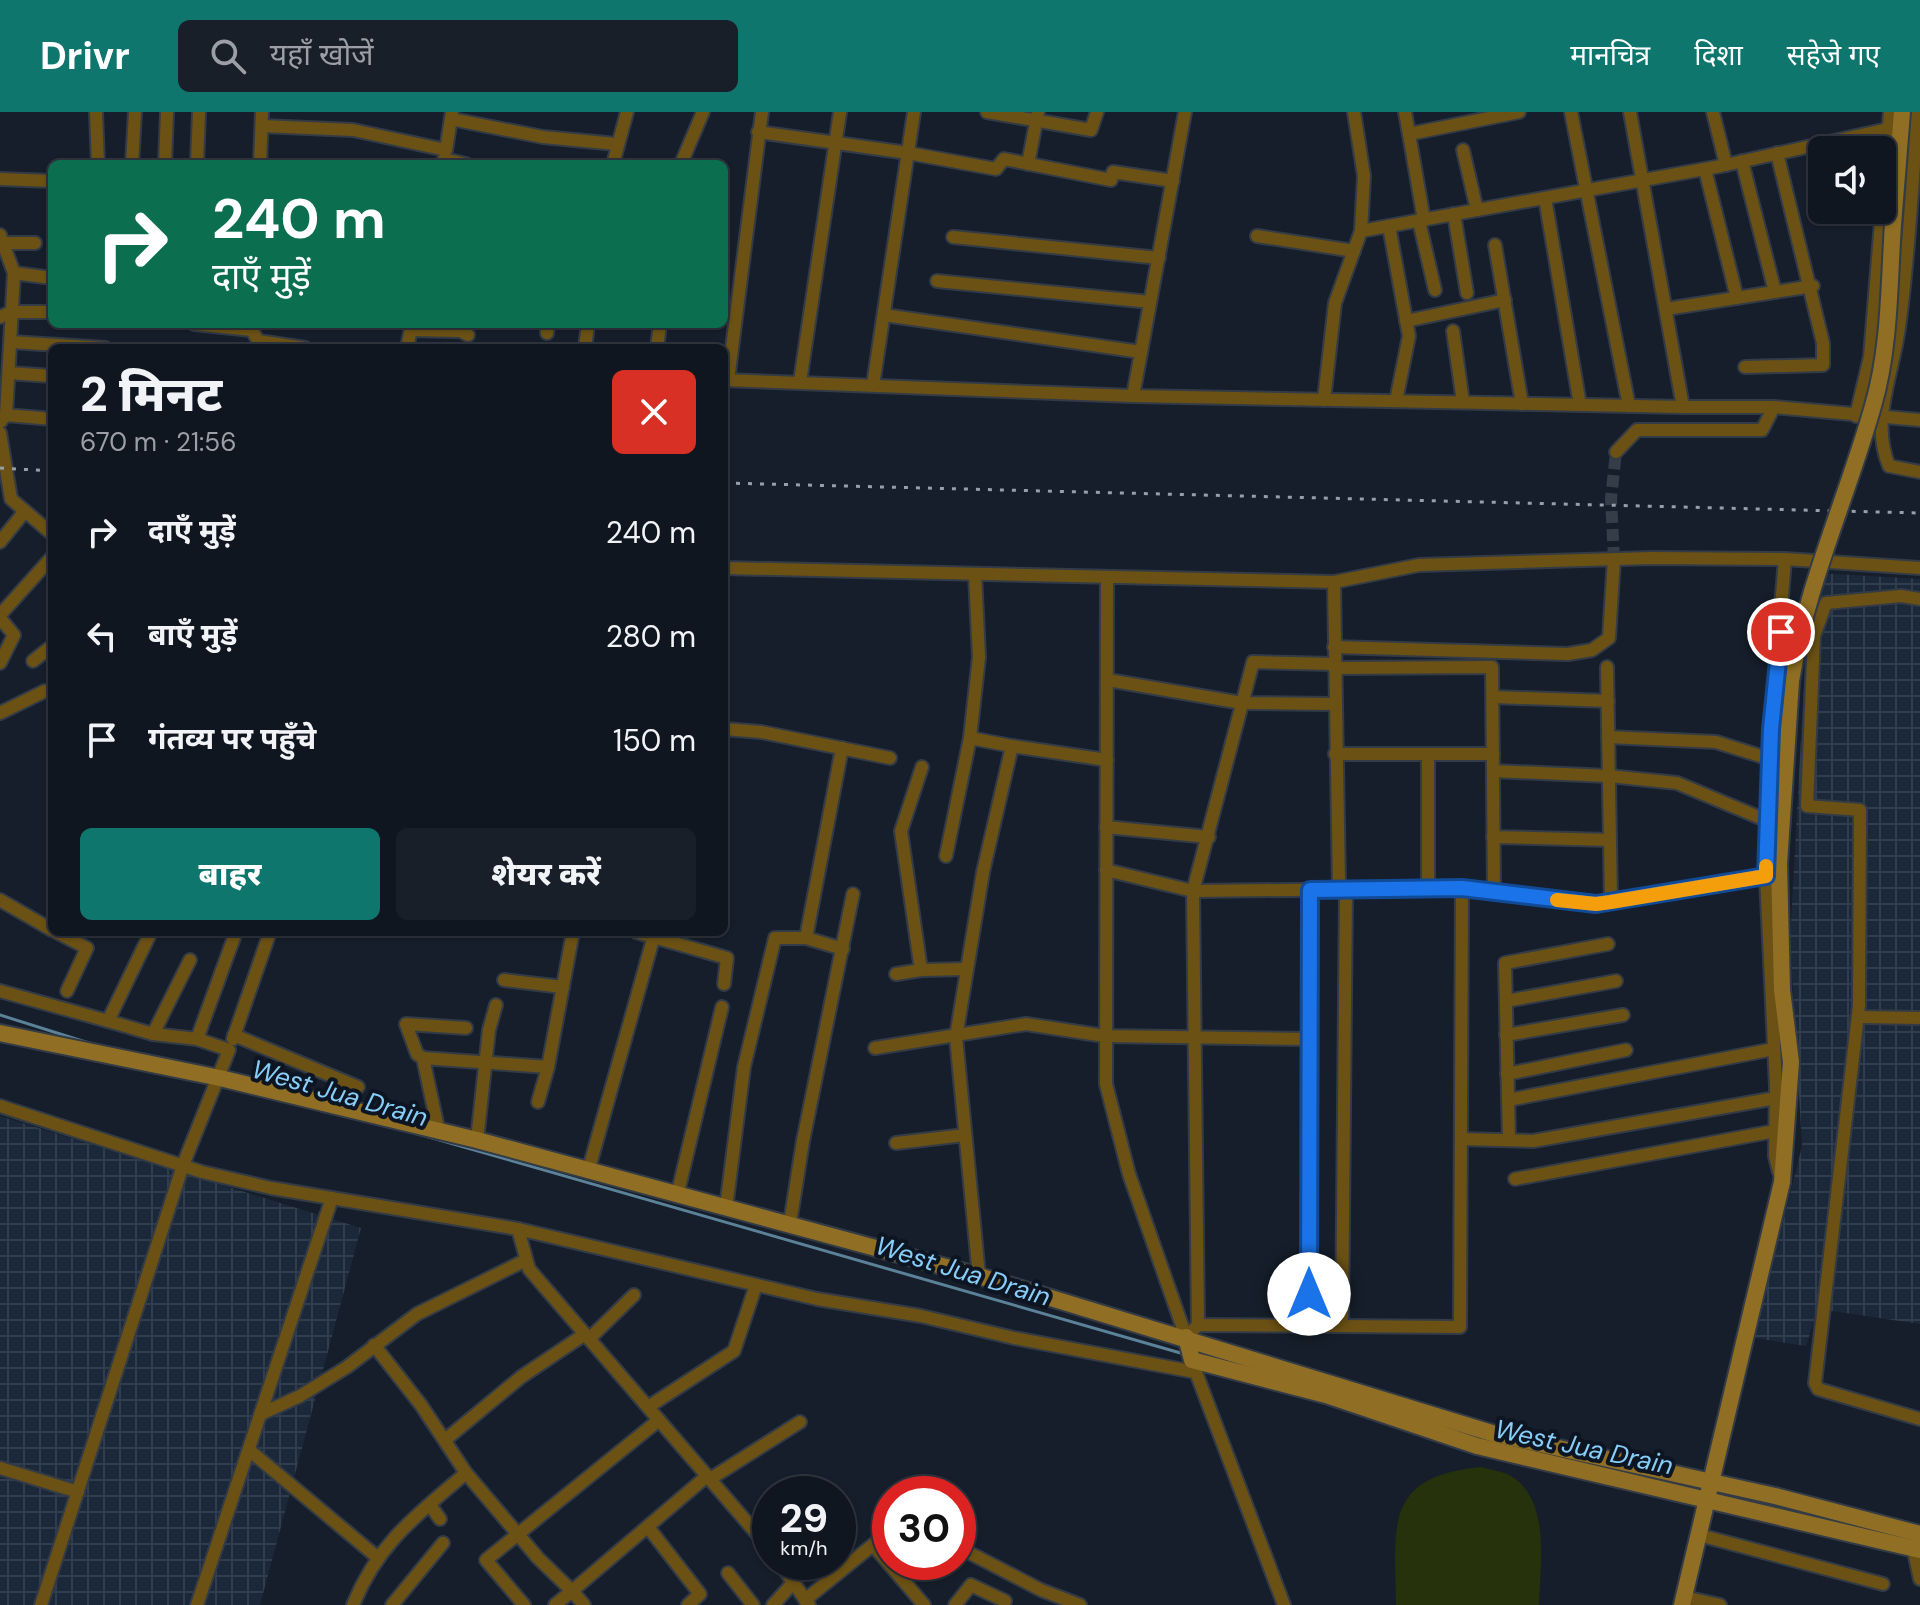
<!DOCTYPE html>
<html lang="hi">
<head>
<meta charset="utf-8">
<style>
  body { margin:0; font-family:"DM Sans","Noto Sans Devanagari",sans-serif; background:#191f29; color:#f1f3f6; height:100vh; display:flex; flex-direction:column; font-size:30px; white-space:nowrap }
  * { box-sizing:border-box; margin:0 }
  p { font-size:26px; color:#9c9fa5 }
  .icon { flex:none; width:44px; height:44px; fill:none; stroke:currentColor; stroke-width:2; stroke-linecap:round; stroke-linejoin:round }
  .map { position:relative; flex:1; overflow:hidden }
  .details { position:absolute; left:48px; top:232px; width:680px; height:592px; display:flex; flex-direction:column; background:#101620; border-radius:12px; box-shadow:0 2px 6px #0004,0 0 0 2px #30353e }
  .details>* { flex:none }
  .hud { position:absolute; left:48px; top:48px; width:680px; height:168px; border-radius:12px; box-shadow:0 2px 6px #0004,0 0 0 2px #30353e; background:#0b6e4f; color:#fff; overflow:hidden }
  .buttons { position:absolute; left:1808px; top:24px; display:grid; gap:16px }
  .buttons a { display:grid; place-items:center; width:88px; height:88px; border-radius:12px; background:#101620; box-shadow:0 2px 6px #0004,0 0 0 2px #30353e; font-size:40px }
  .speed { position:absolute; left:752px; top:1364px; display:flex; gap:16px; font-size:40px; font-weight:700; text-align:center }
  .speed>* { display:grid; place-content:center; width:104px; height:104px; border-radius:50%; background:#101620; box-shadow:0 2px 6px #0004,0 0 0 2px #30353e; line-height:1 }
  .speed small { font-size:20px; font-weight:400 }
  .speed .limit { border:12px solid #d22; background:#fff; color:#111 }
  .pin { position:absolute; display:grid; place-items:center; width:68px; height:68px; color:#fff; margin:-34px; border:4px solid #fff; border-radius:50%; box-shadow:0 2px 8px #0007 }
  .me { position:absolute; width:88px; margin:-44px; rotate:0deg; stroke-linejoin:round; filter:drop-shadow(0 0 6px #0008) }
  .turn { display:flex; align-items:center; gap:28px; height:168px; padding:0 32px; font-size:36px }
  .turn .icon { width:104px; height:104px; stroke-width:2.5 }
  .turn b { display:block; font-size:56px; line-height:68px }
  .round { display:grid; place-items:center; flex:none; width:84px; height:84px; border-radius:12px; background:#191f29 }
  .headline { display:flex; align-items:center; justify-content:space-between; height:136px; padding:0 32px }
  h1 { font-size:48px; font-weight:800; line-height:60px }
  .cta { display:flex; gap:16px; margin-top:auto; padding:16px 32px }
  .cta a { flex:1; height:92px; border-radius:12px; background:#0f766e; color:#fff; font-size:32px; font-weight:800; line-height:92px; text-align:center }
  .cta a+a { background:#191f29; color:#f1f3f6 }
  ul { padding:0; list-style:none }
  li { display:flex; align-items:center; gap:24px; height:104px; padding:0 32px }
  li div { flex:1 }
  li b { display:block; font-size:30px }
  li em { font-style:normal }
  header { display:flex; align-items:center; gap:48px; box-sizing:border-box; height:112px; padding:0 40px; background:#0f766e; color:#fff }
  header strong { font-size:38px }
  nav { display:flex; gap:44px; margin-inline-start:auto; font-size:28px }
  .search { width:560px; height:72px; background:#191f29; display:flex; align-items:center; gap:20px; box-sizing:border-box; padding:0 28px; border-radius:12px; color:#9c9fa5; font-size:30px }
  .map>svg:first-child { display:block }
</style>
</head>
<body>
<header>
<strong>Drivr</strong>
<div class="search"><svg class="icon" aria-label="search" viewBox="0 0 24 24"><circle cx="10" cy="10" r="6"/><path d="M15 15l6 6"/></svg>यहाँ खोजें</div>
<nav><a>मानचित्र</a><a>दिशा</a><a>सहेजे गए</a></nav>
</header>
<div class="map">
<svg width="1920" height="1493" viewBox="0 0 1920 1493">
  <defs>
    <pattern id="industrial-grid" width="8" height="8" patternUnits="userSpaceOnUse" patternTransform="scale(2)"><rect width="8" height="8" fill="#1b2839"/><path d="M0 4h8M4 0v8" fill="none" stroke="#313d4c"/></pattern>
  </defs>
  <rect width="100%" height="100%" fill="#151e2a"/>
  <g fill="url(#industrial-grid)">
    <path d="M 1819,461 L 1920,467 L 1920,1212 L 1818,1197 L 1806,1234 L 1754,1226 L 1802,1034 L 1790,828 L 1805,552 Z"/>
    <path d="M 0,1004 L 361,1116 L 260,1493 L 0,1493 Z"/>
  </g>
  <path fill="#26320b" d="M 1481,1355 C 1490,1358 1503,1359 1511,1364 C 1551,1388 1540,1454 1539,1493 L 1396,1493 C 1395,1415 1383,1364 1481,1355 Z"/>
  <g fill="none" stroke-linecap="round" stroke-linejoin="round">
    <g stroke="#5b8299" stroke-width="3">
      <path d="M 0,903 L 92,932"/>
      <path d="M 415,1021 L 1184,1242"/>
      <path d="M 1713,1381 L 1788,1395"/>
    </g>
    <path stroke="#343d48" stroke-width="12" stroke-dasharray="12 6" stroke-linecap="butt" d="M 1614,447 L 1611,387 L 1616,340"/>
    <g stroke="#323b46" stroke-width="16">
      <g id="street">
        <path d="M 96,0 L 98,52"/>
        <path d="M 987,0 L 1091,18 L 1097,0"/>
        <path d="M 1405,0 L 1409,22 L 1519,0"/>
        <path d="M 1571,0 L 1629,294"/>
        <path d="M 1630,0 L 1683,295 L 1774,295 L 1920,308"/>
        <path d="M 1713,0 L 1726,53"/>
        <path d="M 1918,0 C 1912,71 1909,144 1899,215 C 1893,262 1870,308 1889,354 L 1920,360"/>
        <path d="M 451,7 L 543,25 L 616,32"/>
        <path d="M 262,14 L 353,18 L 446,38 L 452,0"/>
        <path d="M 758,20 L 908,41 L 996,57 L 1004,47 L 1111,68 L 1113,60 L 1173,69"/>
        <path d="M 1409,22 L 1424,108"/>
        <path d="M 1463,38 L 1477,98"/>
        <path d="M 444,47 L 466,52"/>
        <path d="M 1742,49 L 1775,180"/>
        <path d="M 132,52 L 135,0"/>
        <path d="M 165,52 L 167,0"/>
        <path d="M 197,52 L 199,0"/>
        <path d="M 260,52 L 262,0"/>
        <path d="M 613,52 L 627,0"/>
        <path d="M 681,52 L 703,0"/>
        <path d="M 1028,52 L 1038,0"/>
        <path d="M 1705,57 L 1737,186"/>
        <path d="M 0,67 L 52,69"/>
        <path d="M 1545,86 L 1580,293"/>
        <path d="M 1454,102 L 1467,181"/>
        <path d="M 1419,109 L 1435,178"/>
        <path d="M 1389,114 L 1409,224 L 1396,289"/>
        <path d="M 1361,119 L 1721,54 L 1888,17"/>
        <path d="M 0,123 L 14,161 L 6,303 L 0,310"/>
        <path d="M 1257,124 L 1354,139"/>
        <path d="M 953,125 L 1159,146"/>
        <path d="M 3,131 L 35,131"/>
        <path d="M 1495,133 L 1522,292"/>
        <path d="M 14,161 L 52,166"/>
        <path d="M 937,169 L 1150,190"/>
        <path d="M 1666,197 L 1813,174"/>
        <path d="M 884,203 L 1141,240"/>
        <path d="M 0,205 L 11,200 L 52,200"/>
        <path d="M 1406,209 L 1505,188"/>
        <path d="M 194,212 L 252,218 L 258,229 L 305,236"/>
        <path d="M 411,218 L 461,219 L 468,223"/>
        <path d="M 1453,219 L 1463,290"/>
        <path d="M 547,221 L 548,212"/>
        <path d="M 11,230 L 105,236"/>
        <path d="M 407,236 L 412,212"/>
        <path d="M 585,236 L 588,212"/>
        <path d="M 657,236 L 660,212"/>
        <path d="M 1745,255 L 1823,253 L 1823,231 L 1777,41"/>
        <path d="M 9,261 L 52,264"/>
        <path d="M 724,268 L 1133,284 L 1683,295"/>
        <path d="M 728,268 L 762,0"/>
        <path d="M 800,270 L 840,0"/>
        <path d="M 873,273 L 914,0"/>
        <path d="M 1133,284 L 1185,0"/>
        <path d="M 1324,288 L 1335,191 L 1361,119 L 1364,64 L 1354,0"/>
        <path d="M 6,303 L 52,307"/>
        <path d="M 1856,304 L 1870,245 L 1890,0"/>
        <path d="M 0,321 L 11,387 L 52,422"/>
        <path d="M 1616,340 L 1637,318 L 1762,318 L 1774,295"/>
        <path d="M 0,430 L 25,399"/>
        <path d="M 1785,447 L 1920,456"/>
        <path d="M 724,456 L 1334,470 L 1419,453 L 1652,446 L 1785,447 L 1771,617 L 1766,764 L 1776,974 L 1775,1044 L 1779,1060"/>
        <path d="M 1107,465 L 1106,972 L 1129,1062 L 1186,1225 L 1198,1213 L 1460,1215 L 1462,776"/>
        <path d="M 1334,470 L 1339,775"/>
        <path d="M 1920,487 L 1901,484 L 1826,491 L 1814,524 L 1807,694 L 1860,698 L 1859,894 L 1815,1271 L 1818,1277 L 1920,1307"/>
        <path d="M 0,503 L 52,445"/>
        <path d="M 0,506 L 14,523 L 0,551"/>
        <path d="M 1334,535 L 1568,542 L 1592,538 L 1609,526 L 1614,447"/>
        <path d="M 33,549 L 52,534"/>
        <path d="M 1607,555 L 1611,790"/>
        <path d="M 1334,556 L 1492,555 L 1494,780"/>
        <path d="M 1108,568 L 1242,591 L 1335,592"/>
        <path d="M 1493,585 L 1608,589"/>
        <path d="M 0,601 L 45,579"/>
        <path d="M 724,617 L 761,620 L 890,646"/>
        <path d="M 1608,625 L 1716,630 L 1770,647"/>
        <path d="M 970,626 L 1012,634"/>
        <path d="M 1335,642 L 1493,642"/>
        <path d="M 1428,642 L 1428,777"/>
        <path d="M 922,655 L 901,719 L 921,858 L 966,857"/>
        <path d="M 1493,659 L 1609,664 L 1677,671 L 1768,709"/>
        <path d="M 1106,715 L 1209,725"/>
        <path d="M 1493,725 L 1610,728"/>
        <path d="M 946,744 L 970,626 L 979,545 L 975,462"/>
        <path d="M 1106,758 L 1193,779 L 1462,776 L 1596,792 L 1766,764"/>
        <path d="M 0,788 L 52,818"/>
        <path d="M 56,820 L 87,836 L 67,879"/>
        <path d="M 151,820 L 108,909 L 153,922"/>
        <path d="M 636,820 L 727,846 L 724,872"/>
        <path d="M 806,826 L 842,636"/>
        <path d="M 896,862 L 921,858"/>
        <path d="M 504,868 L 563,875"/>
        <path d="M 0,879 L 108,909"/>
        <path d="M 1506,889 L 1616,869"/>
        <path d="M 1858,905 L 1920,906"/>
        <path d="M 234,923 L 358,975"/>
        <path d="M 1506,923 L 1623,903"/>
        <path d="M 197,927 L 236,820"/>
        <path d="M 233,927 L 270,820"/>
        <path d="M 875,936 L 1026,912 L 1105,924 L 1309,927"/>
        <path d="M 423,946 L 417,942 L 406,912 L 466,916"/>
        <path d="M 1507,962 L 1626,938"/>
        <path d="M 1508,988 L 1774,937"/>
        <path d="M 538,990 L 548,955"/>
        <path d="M 0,994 L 202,1060 L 271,1076 L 518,1117 L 817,1187 L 921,1204 L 1014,1226 L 1195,1260"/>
        <path d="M 439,1021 L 423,946 L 548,955 L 573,820"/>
        <path d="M 1461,1027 L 1533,1029 L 1776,986"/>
        <path d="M 477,1028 L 489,918 L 496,893"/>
        <path d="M 1509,1028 L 1505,851 L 1608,832"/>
        <path d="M 896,1031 L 965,1023"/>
        <path d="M 588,1060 L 655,820"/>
        <path d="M 1515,1067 L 1775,1019"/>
        <path d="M 677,1084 L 722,895"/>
        <path d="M 726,1096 L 744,955 L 775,826 L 806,826 L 843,837"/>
        <path d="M 790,1111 L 803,1029 L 853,782"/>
        <path d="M 518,1117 L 529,1157 L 770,1437"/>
        <path d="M 979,1164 L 956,925 L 983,760 L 1012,634 L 1107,648"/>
        <path d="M 1198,1213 L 1193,779 L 1253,550 L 1334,552"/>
        <path d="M 1309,1214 L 1310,778"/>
        <path d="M 1342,1214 L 1346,778"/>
        <path d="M 589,1227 L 634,1183"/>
        <path d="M 374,1233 L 421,1293 L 466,1361 L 538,1446 L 572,1479 L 555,1493"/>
        <path d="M 1194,1255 L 1284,1493"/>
        <path d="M 648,1295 L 734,1239 L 756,1173"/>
        <path d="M 261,1302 L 300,1284 L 347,1255 L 417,1202 L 526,1148"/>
        <path d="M 445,1328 L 521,1265 L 585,1222"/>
        <path d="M 249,1338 L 377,1445"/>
        <path d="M 0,1356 L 78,1380"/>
        <path d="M 710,1367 L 800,1310"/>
        <path d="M 430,1393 L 440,1407"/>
        <path d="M 648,1415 L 700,1482 L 688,1493"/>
        <path d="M 1699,1423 L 1883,1472"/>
        <path d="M 873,1433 L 924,1493"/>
        <path d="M 958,1435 L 1041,1478 L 1080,1493"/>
        <path d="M 1913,1435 L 1920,1467"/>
        <path d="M 779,1450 L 809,1493"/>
        <path d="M 728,1461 L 753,1493"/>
        <path d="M 1684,1485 L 1720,1493"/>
        <path d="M 805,1488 L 890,1419"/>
        <path d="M 41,1493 L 183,1053 L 229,938 L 197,927 L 153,922 L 190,848"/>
        <path d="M 197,1493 L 332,1086"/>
        <path d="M 353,1493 C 378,1431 417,1403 466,1361"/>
        <path d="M 392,1493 L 443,1431"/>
        <path d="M 524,1493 L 486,1448 L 659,1308"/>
        <path d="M 584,1493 L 572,1479 L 707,1364"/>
        <path d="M 773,1493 L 793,1471"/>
        <path d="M 955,1493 L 971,1473 L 1005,1489"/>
      </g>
    </g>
    <g stroke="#323b46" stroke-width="20">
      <g id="secondary">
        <path d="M 1893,112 L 1902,0"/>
        <path d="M 0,921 L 220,966 L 477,1028 L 979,1164 L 1495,1322 L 1775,1384 L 1920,1422"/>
        <path d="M 1186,1225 L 1192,1248 L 1326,1283 L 1477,1334 L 1920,1438"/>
        <path d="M 1682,1493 L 1782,1070 L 1791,950 L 1782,878 L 1779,752 L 1791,569"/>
      </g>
    </g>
    <use href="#street" stroke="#6b5114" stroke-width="12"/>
    <use href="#secondary" stroke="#906f24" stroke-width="16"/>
    <g stroke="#989fa9" stroke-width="3" stroke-dasharray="4 8" stroke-linecap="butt">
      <path d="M 0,356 L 52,359"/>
      <path d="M 724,371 L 1920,401"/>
    </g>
    <g stroke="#323b46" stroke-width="20" stroke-linecap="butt">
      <path id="secondary-bridge" d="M 1791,569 C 1806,474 1847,386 1873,294 C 1890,236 1889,172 1893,112"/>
    </g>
    <use href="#secondary-bridge" stroke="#906f24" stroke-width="16"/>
  </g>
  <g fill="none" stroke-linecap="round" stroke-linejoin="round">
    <g stroke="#114b97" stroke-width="20">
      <path id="route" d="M 1309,1182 L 1310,778 L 1462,776 L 1596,792 L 1766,764 L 1771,617 L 1781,520"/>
    </g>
    <use href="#route" stroke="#1a73e8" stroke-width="14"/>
    <path stroke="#f59e0b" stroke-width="14" d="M 1557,788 L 1596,792 L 1611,790 L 1766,764 L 1766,754"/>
  </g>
  <g text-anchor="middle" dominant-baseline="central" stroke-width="8" stroke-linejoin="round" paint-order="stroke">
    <g font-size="26" font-style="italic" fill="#87cdf7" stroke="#0c1521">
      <text transform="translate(340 981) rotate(16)">West Jua Drain</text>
      <text transform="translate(963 1159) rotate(17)">West Jua Drain</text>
      <text transform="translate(1584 1335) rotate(12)">West Jua Drain</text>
    </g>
  </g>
</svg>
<div class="buttons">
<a><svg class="icon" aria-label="sound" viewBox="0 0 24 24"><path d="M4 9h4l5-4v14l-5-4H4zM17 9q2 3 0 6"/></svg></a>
</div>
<div class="speed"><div>29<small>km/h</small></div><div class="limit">30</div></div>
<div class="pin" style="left:1781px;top:520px;background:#d93025"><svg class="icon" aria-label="arrive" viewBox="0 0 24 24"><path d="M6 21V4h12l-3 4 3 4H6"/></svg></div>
<svg class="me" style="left:1309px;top:1182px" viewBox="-20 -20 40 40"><circle r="19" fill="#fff"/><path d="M0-13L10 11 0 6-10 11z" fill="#1a73e8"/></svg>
<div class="hud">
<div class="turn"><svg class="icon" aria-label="right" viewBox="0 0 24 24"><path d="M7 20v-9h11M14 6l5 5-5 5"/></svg><div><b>240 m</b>दाएँ मुड़ें</div></div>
</div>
<section class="details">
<div class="headline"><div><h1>2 मिनट</h1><p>670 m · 21:56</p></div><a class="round" style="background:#d93025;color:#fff"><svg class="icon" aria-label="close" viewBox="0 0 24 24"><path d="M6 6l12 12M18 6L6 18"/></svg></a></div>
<ul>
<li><svg class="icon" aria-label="right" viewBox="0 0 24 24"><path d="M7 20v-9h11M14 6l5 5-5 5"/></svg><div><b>दाएँ मुड़ें</b></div><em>240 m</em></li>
<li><svg class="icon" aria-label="left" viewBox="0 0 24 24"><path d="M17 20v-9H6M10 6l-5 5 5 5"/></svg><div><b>बाएँ मुड़ें</b></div><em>280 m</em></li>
<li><svg class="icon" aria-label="arrive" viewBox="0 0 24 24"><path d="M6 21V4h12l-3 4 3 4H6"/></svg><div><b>गंतव्य पर पहुँचे</b></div><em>150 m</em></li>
</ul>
<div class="cta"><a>बाहर</a><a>शेयर करें</a></div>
</section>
</div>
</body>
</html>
